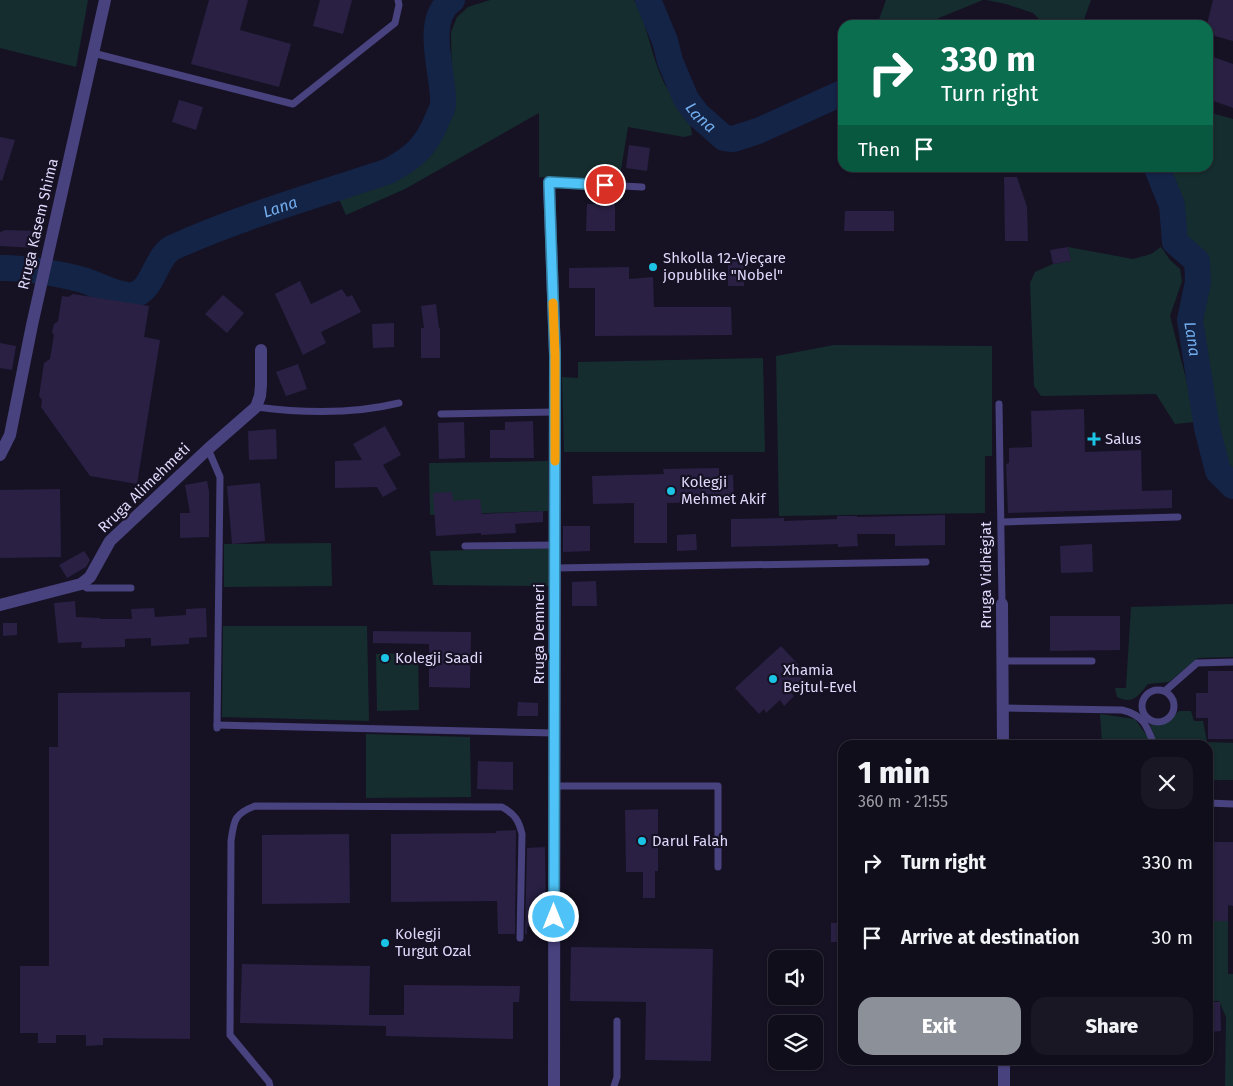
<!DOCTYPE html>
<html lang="en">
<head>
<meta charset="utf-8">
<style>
  body { margin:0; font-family:"Fira Sans",sans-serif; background:#191724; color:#f1f3f6; height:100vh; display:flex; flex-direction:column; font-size:19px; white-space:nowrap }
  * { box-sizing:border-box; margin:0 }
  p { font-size:16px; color:#9c9ca3 }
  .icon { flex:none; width:28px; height:28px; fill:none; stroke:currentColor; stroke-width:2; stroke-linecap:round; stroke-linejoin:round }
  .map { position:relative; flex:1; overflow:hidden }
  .drawer { position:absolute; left:838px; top:740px; width:375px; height:325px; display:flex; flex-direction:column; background:#100e1b; border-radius:15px; box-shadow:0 1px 4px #0004,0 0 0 1px #302e3a }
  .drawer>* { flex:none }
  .hud { position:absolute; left:838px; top:20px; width:375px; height:152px; border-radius:15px; box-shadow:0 1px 4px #0004,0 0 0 1px #302e3a; background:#0b6e4f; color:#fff; overflow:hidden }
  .fabs { position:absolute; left:768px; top:950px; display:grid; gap:10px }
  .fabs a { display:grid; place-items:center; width:55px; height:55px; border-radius:10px; background:#100e1b; box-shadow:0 1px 4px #0004,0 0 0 1px #302e3a; font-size:25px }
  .pin { position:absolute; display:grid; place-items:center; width:42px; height:42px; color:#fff; margin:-21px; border:2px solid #fff; border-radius:50%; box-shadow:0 1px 5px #0007 }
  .me { position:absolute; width:55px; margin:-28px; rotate:0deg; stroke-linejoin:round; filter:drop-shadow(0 0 4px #0008) }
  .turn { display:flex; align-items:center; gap:18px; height:105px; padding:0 20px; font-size:22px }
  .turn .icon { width:65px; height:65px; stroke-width:2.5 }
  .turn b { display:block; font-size:35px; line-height:42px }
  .then { display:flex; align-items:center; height:48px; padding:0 20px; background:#0003; gap:10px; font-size:19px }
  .round { display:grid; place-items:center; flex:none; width:52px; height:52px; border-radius:15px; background:#191724 }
  .headline { display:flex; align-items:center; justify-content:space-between; height:85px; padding:0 20px }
  h1 { font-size:30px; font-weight:800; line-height:38px }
  .primary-button { display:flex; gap:10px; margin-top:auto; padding:10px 20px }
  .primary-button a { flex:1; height:58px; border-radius:15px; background:#8c9099; color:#fff; font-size:20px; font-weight:800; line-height:58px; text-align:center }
  .primary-button a+a { background:#191724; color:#f1f3f6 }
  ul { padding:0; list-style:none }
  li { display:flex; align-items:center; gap:15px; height:75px; padding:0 20px }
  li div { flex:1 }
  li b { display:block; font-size:19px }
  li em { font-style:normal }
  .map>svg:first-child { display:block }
</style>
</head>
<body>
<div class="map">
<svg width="1233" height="1086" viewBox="0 0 1233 1086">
  <rect width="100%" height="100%" fill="#161224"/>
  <g fill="#152d2e">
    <path d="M 0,0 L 88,0 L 76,67 L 0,48 Z"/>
    <path d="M 490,0 L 634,0 C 649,27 651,60 667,88 C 678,106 690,111 692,135 L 684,137 L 628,127 L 619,182 L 539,177 L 539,113 L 405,189 L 346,215 L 339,199 L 397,175 L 426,158 L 432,149 L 449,108 L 452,87 L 451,32 L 457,17 L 468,7 Z"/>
    <path d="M 886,0 L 983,0 L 939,18 L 928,25 L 877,25 Z"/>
    <path d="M 986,0 L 1091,0 L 1082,25 L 1045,25 L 1033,13 L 1006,4 Z"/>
    <path d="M 1208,112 L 1233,119 L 1233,477 L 1222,464 L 1215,440 L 1195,323 L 1203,262 L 1182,240 L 1177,207 L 1163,168 L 1208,168 Z"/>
    <path d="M 1068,247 L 1133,259 L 1151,254 L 1161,247 L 1170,260 L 1180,269 L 1182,281 L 1170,316 L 1187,383 L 1195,422 L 1175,424 L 1156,394 L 1041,396 L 1034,386 L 1030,283 L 1035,272 L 1053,264 L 1071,261 Z"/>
    <path d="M 834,345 L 992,346 L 992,456 L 985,456 L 985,513 L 779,516 L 776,356 Z"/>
    <path d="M 763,358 L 765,452 L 564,452 L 562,377 L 578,378 L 578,362 Z"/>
    <path d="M 548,461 L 548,511 L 430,515 L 429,463 Z"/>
    <path d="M 331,543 L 332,586 L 224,587 L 224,544 Z"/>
    <path d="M 549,548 L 550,586 L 433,585 L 430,551 Z"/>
    <path d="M 1233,604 L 1233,657 L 1198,658 L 1169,682 L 1148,684 C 1138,696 1133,705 1117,697 L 1115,688 L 1126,688 L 1131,607 Z"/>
    <path d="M 223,626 L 367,626 L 369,721 L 222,717 Z"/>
    <path d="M 418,653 L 419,710 L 377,711 L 376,654 Z"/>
    <path d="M 1179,711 L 1191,711 L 1194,721 L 1203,721 L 1207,742 L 1233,743 L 1233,780 L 1208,780 L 1208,745 L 1157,745 L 1150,724 L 1166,723 Z"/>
    <path d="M 1100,714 L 1135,719 L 1147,736 L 1151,745 L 1102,743 Z"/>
    <path d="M 366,734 L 470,737 L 471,797 L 366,798 Z"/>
    <path d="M 1208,905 L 1228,906 L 1228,974 L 1233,974 L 1233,1086 L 1225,1086 L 1226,1017 L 1219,1001 L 1208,1001 Z"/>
  </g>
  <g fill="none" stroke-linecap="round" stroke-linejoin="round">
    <g stroke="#142446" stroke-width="26">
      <path id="s1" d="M 648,0 L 665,41 L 670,61 L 686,99 L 697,114 L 724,138 L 733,139 L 758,131 L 842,93"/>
      <path id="s2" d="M 1157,168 L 1172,205 L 1175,242 L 1197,261 L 1198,282 L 1190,320 L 1207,428 L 1218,471 L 1233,486"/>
      <path id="s3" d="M 0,268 C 22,267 61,274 83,280 C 96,284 120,297 133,295 C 154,291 155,255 174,247 C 243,216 317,195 389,171 C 414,157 426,147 437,120 C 439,115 442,110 443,105 C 445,75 422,20 452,0"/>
    </g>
  </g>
  <g fill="#292043">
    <path d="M 209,0 L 248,0 L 240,30 L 291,44 L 279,87 L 191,64 Z"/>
    <path d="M 320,0 L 352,0 L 343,34 L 313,26 Z"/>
    <path d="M 1213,0 L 1233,0 L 1233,41 L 1208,34 L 1208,20 Z"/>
    <path d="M 1208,55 L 1233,64 L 1233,108 L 1208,99 Z"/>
    <path d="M 179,100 L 203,107 L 196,130 L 172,122 Z"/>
    <path d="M 0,137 L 15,140 L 2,181 L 0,180 Z"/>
    <path d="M 629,145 L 650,148 L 647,171 L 626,168 Z"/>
    <path d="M 1004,177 L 1017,177 L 1027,207 L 1028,241 L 1005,241 Z"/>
    <path d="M 587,204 L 615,204 L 615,231 L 586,231 Z"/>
    <path d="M 845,211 L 894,211 L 894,231 L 844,231 Z"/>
    <path d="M 6,230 L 40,231 L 36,248 L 0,246 L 0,232 Z"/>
    <path d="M 1068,247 L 1071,261 L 1053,264 L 1050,250 Z"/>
    <path d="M 728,258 L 745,259 L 744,286 L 728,286 Z"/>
    <path d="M 629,267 L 629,279 L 653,277 L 654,307 L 731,307 L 732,335 L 595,336 L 595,288 L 569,288 L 569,268 Z"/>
    <path d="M 300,281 L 311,304 L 342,289 L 347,297 L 352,295 L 361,312 L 321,332 L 326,343 L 303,355 L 275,294 Z"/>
    <path d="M 73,294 L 149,306 L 144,337 L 160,340 L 137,484 L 90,476 L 41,407 L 42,400 L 39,396 L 44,363 L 50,359 L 54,335 L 52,332 L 54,324 L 58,321 L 62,296 L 68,297 Z"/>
    <path d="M 223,295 L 244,313 L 227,333 L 205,314 Z"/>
    <path d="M 436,304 L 439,328 L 440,328 L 440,358 L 421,358 L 421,328 L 424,328 L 421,306 Z"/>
    <path d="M 394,323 L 394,347 L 373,348 L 372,324 Z"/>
    <path d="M 0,343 L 16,346 L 12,370 L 0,368 Z"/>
    <path d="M 298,364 L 307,389 L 286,396 L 276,372 Z"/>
    <path d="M 1084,409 L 1085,452 L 1141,450 L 1142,491 L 1172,490 L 1172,508 L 1008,513 L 1006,464 L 1009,463 L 1009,448 L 1032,447 L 1031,411 Z"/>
    <path d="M 533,421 L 534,458 L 490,458 L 490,430 L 505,430 L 505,422 Z"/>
    <path d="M 464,422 L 465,458 L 439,459 L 438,423 Z"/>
    <path d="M 385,426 L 401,455 L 383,465 L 397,489 L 383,497 L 377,487 L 335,488 L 335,461 L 362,460 L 353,444 Z"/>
    <path d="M 276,429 L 277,459 L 249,460 L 248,431 Z"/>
    <path d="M 719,468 L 719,475 L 733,475 L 734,502 L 667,503 L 667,543 L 634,543 L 634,503 L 593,504 L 592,476 L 664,474 L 663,469 Z"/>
    <path d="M 207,481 L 209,491 L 209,537 L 180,538 L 180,513 L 190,513 L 185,485 Z"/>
    <path d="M 260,483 L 265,541 L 232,544 L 227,486 Z"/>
    <path d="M 60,489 L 61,557 L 0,558 L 0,490 Z"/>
    <path d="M 452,492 L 453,501 L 480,499 L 482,514 L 543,511 L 543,522 L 515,524 L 516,533 L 481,535 L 481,533 L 436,536 L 433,493 Z"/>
    <path d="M 945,515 L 945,545 L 895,546 L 895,534 L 857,534 L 858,546 L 838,547 L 838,544 L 731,547 L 731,519 L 784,518 L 784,521 L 837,519 L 837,516 L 857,516 L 857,517 Z"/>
    <path d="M 563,526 L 590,526 L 590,551 L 563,552 Z"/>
    <path d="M 696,534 L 697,550 L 677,551 L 677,535 Z"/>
    <path d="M 1092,544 L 1093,572 L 1061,573 L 1060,546 Z"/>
    <path d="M 84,551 L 90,560 L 86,567 L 67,578 L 59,565 Z"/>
    <path d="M 596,581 L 597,606 L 572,606 L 572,582 Z"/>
    <path d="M 75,601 L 76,617 L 100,618 L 100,619 L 132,619 L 131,609 L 154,608 L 155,617 L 186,615 L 186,609 L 206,608 L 207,637 L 189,638 L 189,644 L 151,646 L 151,638 L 125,639 L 125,647 L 81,648 L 82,642 L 58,643 L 54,603 Z"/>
    <path d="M 1050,616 L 1120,616 L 1120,650 L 1050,651 Z"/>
    <path d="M 3,623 L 17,623 L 17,635 L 3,636 Z"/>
    <path d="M 373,631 L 471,632 L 470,688 L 429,687 L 429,644 L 373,643 Z"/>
    <path d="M 781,646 L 805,672 L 800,677 L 803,680 L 790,692 L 794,696 L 784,706 L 780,700 L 766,713 L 764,709 L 759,714 L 735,688 Z"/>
    <path d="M 1208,671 L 1233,671 L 1233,739 L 1208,739 L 1208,718 L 1196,718 L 1196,693 L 1208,693 Z"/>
    <path d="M 190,692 L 190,1039 L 103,1038 L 103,1045 L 86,1046 L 86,1035 L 56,1035 L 56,1043 L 38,1043 L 38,1033 L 20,1033 L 20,966 L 49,966 L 49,747 L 58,747 L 58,693 Z"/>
    <path d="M 518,702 L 538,703 L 538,716 L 517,716 Z"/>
    <path d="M 478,761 L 513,762 L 513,790 L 477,789 Z"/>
    <path d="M 658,809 L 658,871 L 655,871 L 655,898 L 643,898 L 643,872 L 626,872 L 625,810 Z"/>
    <path d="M 516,830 L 515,934 L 498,934 L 497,901 L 391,902 L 391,834 L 496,833 L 496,831 Z"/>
    <path d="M 349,834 L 350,903 L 262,904 L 262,835 Z"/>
    <path d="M 1208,842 L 1233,842 L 1233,906 L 1228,905 L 1228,921 L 1208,921 Z"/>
    <path d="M 545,847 L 546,926 L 527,927 L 527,934 L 525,934 L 527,848 Z"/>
    <rect x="831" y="923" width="11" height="19"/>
    <path d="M 571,947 L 713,949 L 711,1061 L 645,1060 L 646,1002 L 570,1001 Z"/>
    <path d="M 242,964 L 370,966 L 369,1015 L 404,1015 L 404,985 L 520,986 L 519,1002 L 513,1002 L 513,1039 L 386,1036 L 386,1026 L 240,1023 Z"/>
    <path d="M 1208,1002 L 1220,1002 L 1221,1031 L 1208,1032 Z"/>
  </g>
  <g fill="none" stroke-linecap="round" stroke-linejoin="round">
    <g stroke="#48427e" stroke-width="7">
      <path d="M 93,53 L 293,104 L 395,23 L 399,5 L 398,0"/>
      <path d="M 549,182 L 642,187"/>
      <path d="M 999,404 L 1002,604"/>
      <path d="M 256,407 C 302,413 354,414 399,403"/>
      <path d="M 441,414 L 555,412"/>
      <path d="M 208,449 L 220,477 L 217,728"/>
      <path d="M 1002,522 L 1178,517"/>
      <path d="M 465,546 L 555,545"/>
      <path d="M 555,568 L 926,562"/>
      <path d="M 81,584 L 87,588 L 131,588"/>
      <path d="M 1002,661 L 1092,661"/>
      <circle cx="1158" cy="706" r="16"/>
      <path d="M 1165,691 L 1197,663 L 1233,662"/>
      <path d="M 1003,708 L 1122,710 C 1143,715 1147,725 1154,745"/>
      <path d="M 217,725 L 555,733"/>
      <path d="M 554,786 L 718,786 L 718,867"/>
      <path d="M 1208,803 L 1233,804"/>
      <path d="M 270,1086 L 269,1082 L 230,1035 L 231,841 C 234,820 234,814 255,806 L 502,807 C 515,814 519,821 522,834 L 520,938"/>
      <path d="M 614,1086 L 617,1077 L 617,1021"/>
    </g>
    <g stroke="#48427e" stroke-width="12">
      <path d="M 549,182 L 555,355 L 554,1086"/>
      <path d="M 1002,604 L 1003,745"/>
      <path d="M 0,605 L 81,584 L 90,577 L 110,541 L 208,449 L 256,407 L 260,396 L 261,385 L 261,350"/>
      <path d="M 1004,1060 L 1004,1086"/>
    </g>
    <path stroke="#48427e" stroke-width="12" d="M 0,455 L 10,435 L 32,325 L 105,0"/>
  </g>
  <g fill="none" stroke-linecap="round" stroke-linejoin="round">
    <g stroke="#337fa1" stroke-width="12">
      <path id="route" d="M 554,917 L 555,355 L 549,182 L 605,185"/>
    </g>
    <use href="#route" stroke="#4fc3f7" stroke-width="9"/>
    <path stroke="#f59e0b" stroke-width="9" d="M 553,303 L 555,355 L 555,461"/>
  </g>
  <g fill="#1bc4e5" stroke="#161224" stroke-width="2">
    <circle cx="653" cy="267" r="5"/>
    <path d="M1091.5 431.5h5v5h5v5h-5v5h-5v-5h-5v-5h5z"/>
    <circle cx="671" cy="491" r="5"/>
    <circle cx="385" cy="658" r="5"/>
    <circle cx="773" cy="679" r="5"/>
    <circle cx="642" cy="841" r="5"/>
    <circle cx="385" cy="943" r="5"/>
  </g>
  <g text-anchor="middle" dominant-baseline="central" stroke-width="4.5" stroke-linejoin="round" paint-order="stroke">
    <g font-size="15" fill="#dfd9fb" stroke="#161224">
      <text transform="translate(38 224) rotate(-77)">Rruga Kasem Shima</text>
      <text transform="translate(144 488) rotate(-44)">Rruga Alimehmeti</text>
      <text transform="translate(986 575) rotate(-90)">Rruga Vidhëgjat</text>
      <text transform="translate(539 634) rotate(-90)">Rruga Demneri</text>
    </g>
    <g font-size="15" fill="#dfd9fb" stroke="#161224" text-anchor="start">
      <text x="663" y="258">Shkolla 12-Vjeçare<tspan x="663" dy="17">jopublike "Nobel"</tspan></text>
      <text x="1105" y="439">Salus</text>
      <text x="681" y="482">Kolegji<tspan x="681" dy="17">Mehmet Akif</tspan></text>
      <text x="395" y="658">Kolegji Saadi</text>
      <text x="783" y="670">Xhamia<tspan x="783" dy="17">Bejtul-Evel</tspan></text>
      <text x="652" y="841">Darul Falah</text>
      <text x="395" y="934">Kolegji<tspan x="395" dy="17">Turgut Ozal</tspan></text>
    </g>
    <g font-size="16" font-style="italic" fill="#73aeef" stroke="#161224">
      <text stroke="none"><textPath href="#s1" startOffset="130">Lana</textPath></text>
      <text stroke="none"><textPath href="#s3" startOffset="315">Lana</textPath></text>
      <text stroke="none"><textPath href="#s2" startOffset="185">Lana</textPath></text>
    </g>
  </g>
</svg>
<div class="fabs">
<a><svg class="icon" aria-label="sound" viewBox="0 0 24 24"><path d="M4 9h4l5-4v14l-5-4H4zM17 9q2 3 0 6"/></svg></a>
<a><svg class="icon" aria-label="layers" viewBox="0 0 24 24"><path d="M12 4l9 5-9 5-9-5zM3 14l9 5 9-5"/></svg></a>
</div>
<div class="pin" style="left:605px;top:185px;background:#d93025"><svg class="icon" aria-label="arrive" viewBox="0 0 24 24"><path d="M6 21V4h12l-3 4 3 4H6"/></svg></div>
<svg class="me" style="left:554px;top:917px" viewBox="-20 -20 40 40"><circle r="17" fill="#4fc3f7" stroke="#fff" stroke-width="3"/><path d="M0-11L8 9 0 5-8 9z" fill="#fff"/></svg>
<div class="hud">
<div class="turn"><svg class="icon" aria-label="right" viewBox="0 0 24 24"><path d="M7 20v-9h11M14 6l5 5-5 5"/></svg><div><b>330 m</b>Turn right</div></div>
<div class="then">Then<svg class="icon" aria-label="arrive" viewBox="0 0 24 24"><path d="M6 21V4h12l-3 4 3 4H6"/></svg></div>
</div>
<section class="drawer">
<div class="headline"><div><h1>1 min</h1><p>360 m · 21:55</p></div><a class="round"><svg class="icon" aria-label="close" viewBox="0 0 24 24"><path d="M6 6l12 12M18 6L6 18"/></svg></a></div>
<ul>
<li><svg class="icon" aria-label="right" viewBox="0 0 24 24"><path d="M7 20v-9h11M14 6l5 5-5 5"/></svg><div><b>Turn right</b></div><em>330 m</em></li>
<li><svg class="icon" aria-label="arrive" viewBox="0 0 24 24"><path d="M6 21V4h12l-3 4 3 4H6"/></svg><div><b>Arrive at destination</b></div><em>30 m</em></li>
</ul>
<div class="primary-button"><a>Exit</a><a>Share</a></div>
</section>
</div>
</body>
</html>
